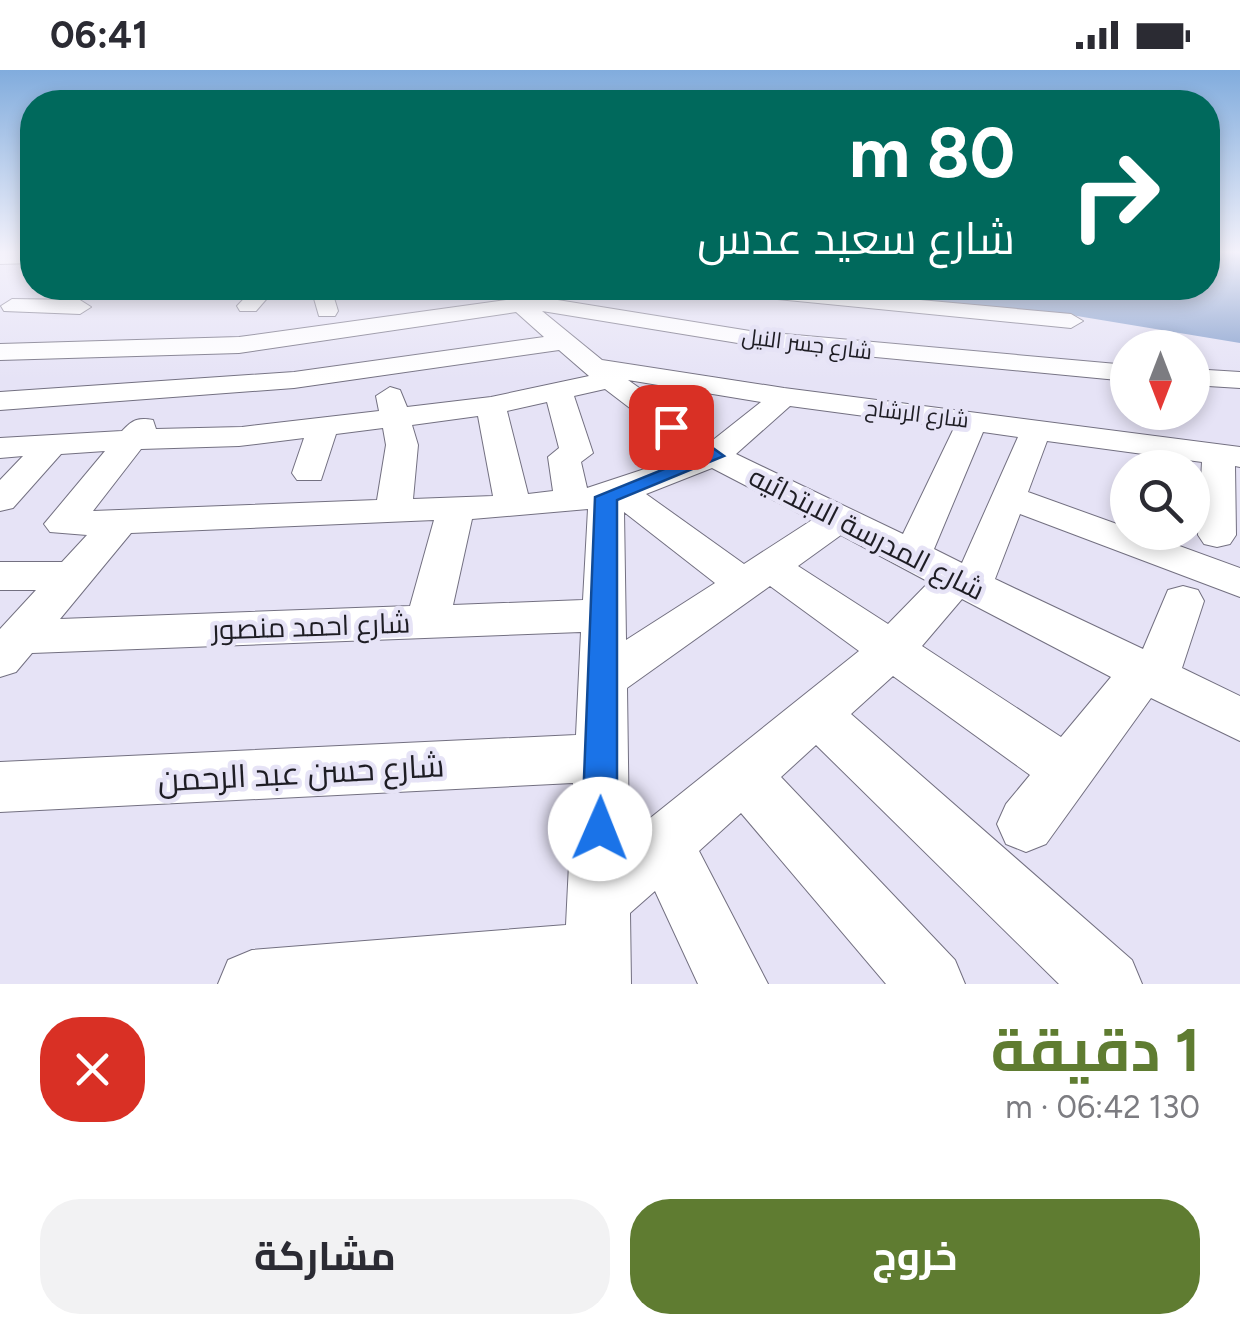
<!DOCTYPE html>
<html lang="ar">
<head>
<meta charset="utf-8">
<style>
  body { margin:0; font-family:Figtree,Cairo,sans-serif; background:#f2f2f3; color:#2b2b33; direction:rtl; height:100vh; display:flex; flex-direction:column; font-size:38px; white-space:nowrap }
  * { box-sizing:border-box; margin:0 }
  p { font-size:32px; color:#7c7c81 }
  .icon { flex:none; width:55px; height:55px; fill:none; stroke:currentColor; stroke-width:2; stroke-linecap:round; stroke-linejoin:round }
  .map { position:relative; height:914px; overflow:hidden; direction:ltr }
  .panel { display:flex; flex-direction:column; background:#fff; flex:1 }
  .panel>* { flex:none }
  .top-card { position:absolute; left:20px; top:20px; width:1200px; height:210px; border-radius:40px; box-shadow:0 5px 15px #0003; direction:rtl; background:#00695c; color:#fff; overflow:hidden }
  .needle { width:65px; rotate:180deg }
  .buttons { position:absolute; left:1110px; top:260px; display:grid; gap:20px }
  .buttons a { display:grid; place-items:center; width:100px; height:100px; border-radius:50%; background:#fff; box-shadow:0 5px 15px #0003; font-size:50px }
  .pin { position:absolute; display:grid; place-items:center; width:85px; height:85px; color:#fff; margin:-42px; border-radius:20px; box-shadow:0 5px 15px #0006 }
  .me { position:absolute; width:110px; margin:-55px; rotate:1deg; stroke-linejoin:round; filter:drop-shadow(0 0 8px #0008) }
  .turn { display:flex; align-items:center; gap:35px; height:210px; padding:0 40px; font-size:45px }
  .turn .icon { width:130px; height:130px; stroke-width:2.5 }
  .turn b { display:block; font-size:70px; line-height:85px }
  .round { display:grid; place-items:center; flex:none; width:105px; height:105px; border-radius:40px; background:#f2f2f3 }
  .summary { display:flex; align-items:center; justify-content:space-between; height:170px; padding:0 40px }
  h1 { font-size:60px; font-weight:700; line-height:75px; color:#5f7c31 }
  .button { display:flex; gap:20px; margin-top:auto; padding:20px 40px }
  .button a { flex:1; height:115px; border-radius:40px; background:#5f7c31; color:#fff; font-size:40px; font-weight:700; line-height:115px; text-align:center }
  .button a+a { background:#f2f2f3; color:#2b2b33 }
  .status { display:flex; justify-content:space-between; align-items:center; height:70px; padding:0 50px; background:#fff; direction:ltr }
  .status svg { height:28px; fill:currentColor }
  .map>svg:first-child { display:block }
</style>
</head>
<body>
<div class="status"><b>06:41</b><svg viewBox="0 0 49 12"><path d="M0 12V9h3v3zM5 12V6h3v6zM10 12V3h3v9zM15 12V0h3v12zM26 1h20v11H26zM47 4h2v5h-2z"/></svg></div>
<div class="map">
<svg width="1240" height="914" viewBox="0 0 1240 914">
  <rect width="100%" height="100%" fill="#e6e3f6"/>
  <path fill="#86a0cd" d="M 1208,181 L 1240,181 L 1240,273 L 1071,245 L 898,231 L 813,218 L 1208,218 Z"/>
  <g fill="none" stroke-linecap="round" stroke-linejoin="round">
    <g stroke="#737081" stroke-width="2">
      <g id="minor">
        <path d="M 32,181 L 32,193 L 0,194 L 0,182 Z"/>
        <path d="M 254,218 L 276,218 L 256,241 L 240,241 L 237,236 Z"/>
        <path d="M 311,218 L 331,218 L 338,241 L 335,246 L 319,246 Z"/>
        <path d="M 480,218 L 511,218 L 539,227 L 750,261 L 1128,295 L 1128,311 L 750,275 L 542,241 L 602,290 L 784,318 L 1240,377 L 1240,397 L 1235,396 L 1236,465 L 1230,474 L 1217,477 L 1204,474 L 1198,465 L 1202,392 L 1047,371 L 1028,422 L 1128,458 L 1128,462 L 1141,462 L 1240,498 L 1240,527 L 1020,444 L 995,509 L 1143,579 L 1168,520 L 1183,516 L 1198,520 L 1204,531 L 1182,598 L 1240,626 L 1240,671 L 1151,628 L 1046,774 L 1026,782 L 1006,774 L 997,754 L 1006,734 L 1030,705 L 893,606 L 851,644 L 1132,890 L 1142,914 L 1059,914 L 816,675 L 781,707 L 955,890 L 965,914 L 886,914 L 741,743 L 699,781 L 768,914 L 698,914 L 655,821 L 630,843 L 631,914 L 218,914 L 228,890 L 252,880 L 566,855 L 573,713 L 0,742 L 0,692 L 576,665 L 581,562 L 32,583 L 16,602 L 0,607 L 0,559 L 36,520 L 0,520 L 0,492 L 62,492 L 87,465 L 50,462 L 44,454 L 105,381 L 61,384 L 13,438 L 0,441 L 0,410 L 23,386 L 0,388 L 0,368 L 122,361 C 132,350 138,347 153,350 L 156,359 L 242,357 L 379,341 L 376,326 L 390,317 L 400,320 L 407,337 L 491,327 L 589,306 L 559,280 L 294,318 L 0,340 L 0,322 L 294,302 L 544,267 L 516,242 L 239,283 L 0,290 L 0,274 L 239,267 L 506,230 ZM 628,310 L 761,332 L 713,370 ZM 605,319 L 690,384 L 587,418 L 581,392 L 593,383 L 574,326 ZM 547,332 L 559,378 L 548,387 L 553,421 L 528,424 L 507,341 ZM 790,336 L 954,358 L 903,464 L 736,384 ZM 478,346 L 493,426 L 413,429 L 418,375 L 412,355 ZM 383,358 L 386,375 L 377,430 L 93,441 L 141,379 L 239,376 L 304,368 L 292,403 L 297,410 L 321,410 L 336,364 ZM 983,362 L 1018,367 L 962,493 L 934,479 ZM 712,398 L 812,450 L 744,494 L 646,424 ZM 588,439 L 583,530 L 453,535 L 472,449 ZM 624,442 L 715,513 L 626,570 ZM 434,450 L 410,536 L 60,549 L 131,463 ZM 841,465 L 929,512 L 888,554 L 798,496 ZM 770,516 L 859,581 L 629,765 L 627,618 ZM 962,529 L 1111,607 L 1061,667 L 922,576 Z"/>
        <path d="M 716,218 L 790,218 L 1071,244 L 1083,251 L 1071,258 L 727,224 Z"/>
        <path d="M 12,229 L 80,230 L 91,237 L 80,244 L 4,241 L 1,236 Z"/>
        <path d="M 1192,299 L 1240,302 L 1240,318 L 1192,315 Z"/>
      </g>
    </g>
    <use href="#minor" fill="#fff" fill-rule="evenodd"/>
  </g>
  <linearGradient id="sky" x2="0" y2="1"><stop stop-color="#81acdd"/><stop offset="0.59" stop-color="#f4f2fb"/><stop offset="1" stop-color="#f4f2fb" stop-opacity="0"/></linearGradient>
  <rect width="1240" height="309" fill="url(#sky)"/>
  <path fill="#1a73e8" stroke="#114b97" stroke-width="2.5" d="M 665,353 L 678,353 L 724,386 L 617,430 L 617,759 L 612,771 L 600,776 L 587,771 L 582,759 L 595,427 L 699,385 L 665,361 Z"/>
  <g text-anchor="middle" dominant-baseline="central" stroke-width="9" stroke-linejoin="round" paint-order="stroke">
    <g font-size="22" fill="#1e1d24" stroke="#e6e3f6">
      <text transform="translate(807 274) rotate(7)">شارع جسر النيل</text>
      <text transform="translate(917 344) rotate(7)">شارع الرشاح</text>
    </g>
    <g font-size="28" fill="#1e1d24" stroke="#e6e3f6">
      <text transform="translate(867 463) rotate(27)">شارع المدرسة الابتدائيه</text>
      <text transform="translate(311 556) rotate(-2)">شارع احمد منصور</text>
    </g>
    <g font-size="32" fill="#1e1d24" stroke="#e6e3f6">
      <text transform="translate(301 703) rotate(-3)">شارع حسن عبد الرحمن</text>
    </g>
  </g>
</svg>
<div class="buttons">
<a><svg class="needle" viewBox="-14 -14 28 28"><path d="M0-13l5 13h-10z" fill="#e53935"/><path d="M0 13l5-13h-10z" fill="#7c7c81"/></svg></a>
<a><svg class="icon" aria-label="search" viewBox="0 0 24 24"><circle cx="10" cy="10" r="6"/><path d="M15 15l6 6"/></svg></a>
</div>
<div class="pin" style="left:671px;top:357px;background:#d93025"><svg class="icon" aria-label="arrive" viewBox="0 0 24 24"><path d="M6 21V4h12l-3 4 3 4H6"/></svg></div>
<svg class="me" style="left:600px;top:759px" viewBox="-20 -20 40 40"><circle r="19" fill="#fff"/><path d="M0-13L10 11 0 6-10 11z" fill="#1a73e8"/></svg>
<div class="top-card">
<div class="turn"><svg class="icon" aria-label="right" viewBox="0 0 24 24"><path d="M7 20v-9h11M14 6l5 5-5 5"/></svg><div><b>80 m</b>شارع سعيد عدس</div></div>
</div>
</div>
<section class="panel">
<div class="summary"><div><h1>1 دقيقة</h1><p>130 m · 06:42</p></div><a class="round" style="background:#d93025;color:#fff"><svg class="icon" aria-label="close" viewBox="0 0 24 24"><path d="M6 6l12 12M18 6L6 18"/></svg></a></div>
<div class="button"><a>خروج</a><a>مشاركة</a></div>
</section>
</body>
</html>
